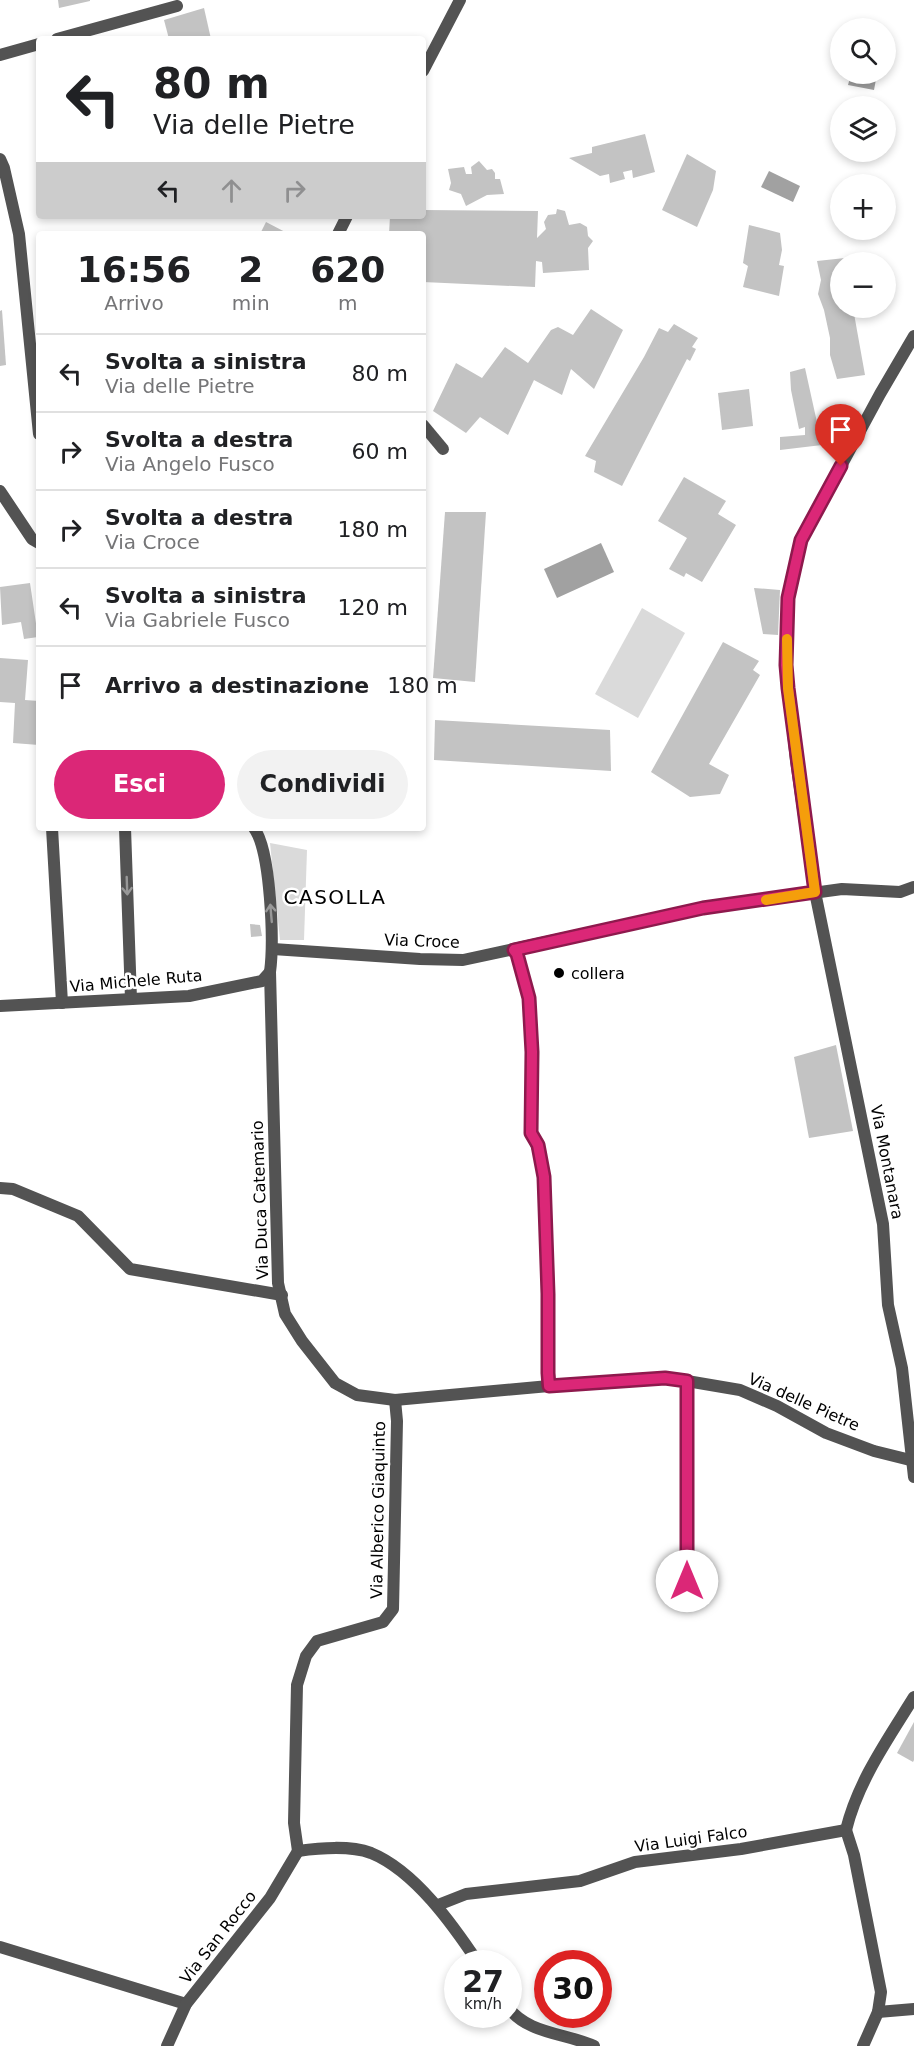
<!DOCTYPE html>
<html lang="it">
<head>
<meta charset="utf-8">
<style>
  body { margin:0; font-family:"DejaVu Sans",sans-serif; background:#f2f2f2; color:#202124; height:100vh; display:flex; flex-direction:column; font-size:22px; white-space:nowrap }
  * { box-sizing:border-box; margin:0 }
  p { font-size:20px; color:#757577 }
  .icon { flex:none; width:33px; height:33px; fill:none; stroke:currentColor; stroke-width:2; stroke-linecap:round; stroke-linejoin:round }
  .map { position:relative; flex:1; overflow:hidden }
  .side { position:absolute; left:36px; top:231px; width:390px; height:600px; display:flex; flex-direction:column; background:#fff; border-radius:6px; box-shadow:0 3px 9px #0003 }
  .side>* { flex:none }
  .banner { position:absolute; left:36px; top:36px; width:390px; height:183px; border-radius:6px; box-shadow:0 3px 9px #0003; background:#fff; color:#202124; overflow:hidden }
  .buttons { position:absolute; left:830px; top:18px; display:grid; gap:12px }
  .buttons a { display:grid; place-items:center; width:66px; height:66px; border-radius:50%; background:#fff; box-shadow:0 3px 9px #0003; font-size:30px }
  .speed { position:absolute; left:444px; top:1950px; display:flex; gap:12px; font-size:30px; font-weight:700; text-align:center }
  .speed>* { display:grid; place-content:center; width:78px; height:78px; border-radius:50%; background:#fff; box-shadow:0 3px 9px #0003; line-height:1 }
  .speed small { font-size:15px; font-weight:400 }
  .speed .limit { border:9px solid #d22; background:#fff; color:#111 }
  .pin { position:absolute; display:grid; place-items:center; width:51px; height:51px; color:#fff; margin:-62px -26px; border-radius:50% 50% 50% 0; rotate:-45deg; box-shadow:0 0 6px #0007 }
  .pin .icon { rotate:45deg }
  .me { position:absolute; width:66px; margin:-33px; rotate:0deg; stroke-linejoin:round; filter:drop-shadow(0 0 4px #0008) }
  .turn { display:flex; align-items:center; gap:21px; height:126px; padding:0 18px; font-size:27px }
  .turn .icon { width:78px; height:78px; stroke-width:2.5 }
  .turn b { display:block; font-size:42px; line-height:51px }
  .lanes { display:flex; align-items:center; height:57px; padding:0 18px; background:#0003; justify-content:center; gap:30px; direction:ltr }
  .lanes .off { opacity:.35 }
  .eta { display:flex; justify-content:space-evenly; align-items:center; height:102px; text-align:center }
  .eta b { font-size:36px; font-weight:800; line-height:42px }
  .primary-button { display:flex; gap:12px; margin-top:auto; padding:12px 18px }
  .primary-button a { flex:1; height:69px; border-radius:36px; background:#db2777; color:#fff; font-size:24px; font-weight:800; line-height:69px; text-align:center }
  .primary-button a+a { background:#f2f2f2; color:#202124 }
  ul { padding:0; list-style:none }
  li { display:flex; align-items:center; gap:18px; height:78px; padding:0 18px; border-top:2px solid #e0e0e0 }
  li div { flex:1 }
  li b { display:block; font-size:22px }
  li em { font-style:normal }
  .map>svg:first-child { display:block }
</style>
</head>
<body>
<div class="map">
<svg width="914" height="2046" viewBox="0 0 914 2046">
  <rect width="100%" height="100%" fill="#fff"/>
  <g fill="#dadada">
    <path d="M 642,608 L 685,633 L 638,718 L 595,694 Z"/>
    <path d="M 270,843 L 307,850 L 304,940 L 280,940 Z"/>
  </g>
  <g fill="#a1a1a1">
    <path d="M 851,74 L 877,74 L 874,90 L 848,85 Z"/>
    <path d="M 769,171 L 800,186 L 793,202 L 761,187 Z"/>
    <path d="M 601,543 L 614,572 L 557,598 L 544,569 Z"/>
  </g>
  <g fill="#c3c3c3">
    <path d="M 58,0 L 90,0 L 90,1 L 59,8 Z"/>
    <path d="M 204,8 L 211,39 L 169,39 L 164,20 Z"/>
    <path d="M 645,134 L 655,172 L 633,178 L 632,170 L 623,172 L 625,179 L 610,183 L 609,174 L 600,176 L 569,158 L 592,153 L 592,147 Z"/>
    <path d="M 687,154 L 716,171 L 713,190 L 697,227 L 662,210 Z"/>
    <path d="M 479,161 L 487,170 L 492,169 L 495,173 L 495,179 L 500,179 L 504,194 L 487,195 L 466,206 L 461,194 L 449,190 L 451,183 L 448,169 L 464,167 L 466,174 L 472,174 L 471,167 Z"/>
    <path d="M 557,209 L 565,211 L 569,225 L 580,223 L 587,227 L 588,236 L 593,241 L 588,248 L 589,270 L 543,273 L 542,262 L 536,261 L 535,287 L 423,282 L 423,234 L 389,234 L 390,216 L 423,216 L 423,210 L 538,211 L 537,238 L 546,229 L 544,222 L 548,215 L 556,214 Z"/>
    <path d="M 266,222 L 289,234 L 260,234 Z"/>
    <path d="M 749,225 L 780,233 L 782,250 L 779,265 L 784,266 L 779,296 L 743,287 L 748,266 L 743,263 Z"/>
    <path d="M 845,258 L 845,262 L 840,262 L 840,308 L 853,308 L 865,375 L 837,379 L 830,355 L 830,338 L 824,310 L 818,294 L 821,280 L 817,261 Z"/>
    <path d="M 591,309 L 623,330 L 594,389 L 571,369 L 562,395 L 534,380 L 508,435 L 480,417 L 466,433 L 433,411 L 456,363 L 482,378 L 505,347 L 528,363 L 551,330 L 558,327 L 573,335 Z"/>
    <path d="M 2,310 L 6,365 L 0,366 L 0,311 Z"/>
    <path d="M 674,324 L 698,338 L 692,347 L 696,349 L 690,361 L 687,359 L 622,486 L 594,472 L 596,461 L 585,456 L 644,357 L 659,328 L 668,332 Z"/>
    <path d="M 805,368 L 822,445 L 780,450 L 780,437 L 805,435 L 805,427 L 799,429 L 791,390 L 790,372 Z"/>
    <path d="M 749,389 L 753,426 L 722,430 L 718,393 Z"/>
    <path d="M 684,477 L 726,501 L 718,514 L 736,525 L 702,582 L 686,573 L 684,577 L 669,569 L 687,538 L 658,521 Z"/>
    <path d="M 445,512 L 486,512 L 475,682 L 433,678 Z"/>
    <path d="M 30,583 L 38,637 L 24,639 L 21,622 L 2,625 L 0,587 Z"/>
    <path d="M 754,588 L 780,590 L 778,635 L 763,634 Z"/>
    <path d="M 723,642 L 759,661 L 753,670 L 760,675 L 709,764 L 729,775 L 720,794 L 690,797 L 651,772 Z"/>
    <path d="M 0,658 L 28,660 L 25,700 L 39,701 L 39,745 L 13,743 L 15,703 L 0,702 Z"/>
    <path d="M 435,720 L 610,730 L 611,771 L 434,760 Z"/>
    <path d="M 250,924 L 260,925 L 262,936 L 251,937 Z"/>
    <path d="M 836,1045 L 853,1131 L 809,1138 L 794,1057 Z"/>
    <path d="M 914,1722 L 914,1760 L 913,1762 L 897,1753 Z"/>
  </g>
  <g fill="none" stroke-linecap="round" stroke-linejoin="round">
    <g stroke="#535353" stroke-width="12">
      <path d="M 57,39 L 177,6"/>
      <path d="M 0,55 L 39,44"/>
      <path d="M 914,336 L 880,394 L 801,540 L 788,598 L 786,665 L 796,761 L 815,892 L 883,1224 L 888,1305 L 902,1368 L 914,1477"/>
      <path d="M 423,425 L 443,449"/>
      <path d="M 0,491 L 32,539 L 39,543"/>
      <path d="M 52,828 L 62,1003"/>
      <path d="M 125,828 L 131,999"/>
      <path d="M 254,828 C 271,851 274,942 270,972 L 278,1283 L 285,1314 L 302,1341 L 335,1383 L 357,1395 L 395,1400 L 549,1386 L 665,1378 L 687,1381 L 740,1390 L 777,1406 L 826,1433 L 874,1451 L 914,1461"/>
      <path d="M 273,949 L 420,959 L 463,960 L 703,908 L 842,889 L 900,892 L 914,887"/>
      <path d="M 514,950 L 517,954 L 529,998 L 532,1052 L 531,1133 C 547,1161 544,1197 546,1229 C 547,1277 548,1325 548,1373 L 549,1386"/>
      <path d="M 0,1006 L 189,996 L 262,981 L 270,972"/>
      <path d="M 0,1188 L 13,1189 L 78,1216 L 130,1269 L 282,1295"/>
      <path d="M 687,1581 L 687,1381"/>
      <path d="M 846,1830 L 854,1855 L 881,1992 L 878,2012 L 863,2046"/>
      <path d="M 846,1830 C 858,1781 888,1739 914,1697"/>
      <path d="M 298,1851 L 294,1823 L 297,1685 L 306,1656 L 317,1641 L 383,1622 L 393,1609 L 397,1421 L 395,1400"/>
      <path d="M 298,1851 C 320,1848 349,1845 371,1853 C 415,1871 453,1925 479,1964"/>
      <path d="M 438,1905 L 466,1894 L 580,1881 L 635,1862 L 741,1849 L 846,1830"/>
      <path d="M 0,1947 L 186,2004"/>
      <path d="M 508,2007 C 527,2034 566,2033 594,2046"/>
      <path d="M 878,2012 L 914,2009"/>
      <path d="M 167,2046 L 186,2004 L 270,1898 L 298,1851"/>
    </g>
    <g stroke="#535353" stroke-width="12">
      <path d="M 423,71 L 460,0"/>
      <path d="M 0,159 L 4,168 L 19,234 L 39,434"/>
      <path d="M 338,234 L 347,216"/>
    </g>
  </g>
  <defs><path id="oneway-shaft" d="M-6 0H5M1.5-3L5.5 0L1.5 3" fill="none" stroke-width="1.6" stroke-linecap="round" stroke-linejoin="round" transform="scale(1.5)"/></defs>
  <g stroke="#989898">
    <use href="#oneway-shaft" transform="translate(127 886) rotate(88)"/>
    <use href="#oneway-shaft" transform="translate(271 913) rotate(-95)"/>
  </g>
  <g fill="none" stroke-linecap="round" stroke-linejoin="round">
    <g stroke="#8e194d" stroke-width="15">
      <path id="route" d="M 687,1581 L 687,1381 L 665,1378 L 549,1386 L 548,1373 L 548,1294 L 544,1177 L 538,1145 L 531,1133 L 532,1052 L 529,998 L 517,954 L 514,950 L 703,908 L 815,892 L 788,688 L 786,665 L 788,598 L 801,540 L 841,466"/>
    </g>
    <use href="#route" stroke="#db2777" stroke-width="10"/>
    <path stroke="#f59e0b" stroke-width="10" d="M 766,900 L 815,892 L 788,688 L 787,639"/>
  </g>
  <circle fill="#000" stroke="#fff" stroke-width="2" cx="559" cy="973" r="6"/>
  <g text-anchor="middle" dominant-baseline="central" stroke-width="5" stroke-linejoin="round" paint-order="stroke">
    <g font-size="16" fill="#000" stroke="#fff">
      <text transform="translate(422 941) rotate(2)">Via Croce</text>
      <text transform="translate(136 981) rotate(-5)">Via Michele Ruta</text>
      <text transform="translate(887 1162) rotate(79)">Via Montanara</text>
      <text transform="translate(260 1200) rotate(-92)">Via Duca Catemario</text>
      <text transform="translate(804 1402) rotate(24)">Via delle Pietre</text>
      <text transform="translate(378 1510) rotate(-89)">Via Alberico Giaquinto</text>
      <text transform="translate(691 1839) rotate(-8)">Via Luigi Falco</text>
      <text transform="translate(218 1937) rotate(-52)">Via San Rocco</text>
    </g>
    <g font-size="16" fill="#000" stroke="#fff" text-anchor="start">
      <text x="571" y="973">collera</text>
    </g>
    <g font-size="20" letter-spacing="1.5" fill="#000" stroke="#fff">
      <text x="335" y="897">CASOLLA</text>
    </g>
  </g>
</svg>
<div class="buttons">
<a><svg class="icon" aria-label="search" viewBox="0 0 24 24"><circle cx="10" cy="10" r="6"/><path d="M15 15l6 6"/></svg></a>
<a><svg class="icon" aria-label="layers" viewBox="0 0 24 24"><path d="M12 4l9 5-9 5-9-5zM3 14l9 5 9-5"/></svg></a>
<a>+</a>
<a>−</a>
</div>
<div class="speed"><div>27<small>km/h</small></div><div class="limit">30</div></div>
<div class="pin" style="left:841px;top:466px;background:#d93025"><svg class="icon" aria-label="arrive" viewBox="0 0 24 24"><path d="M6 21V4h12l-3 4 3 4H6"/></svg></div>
<svg class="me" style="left:687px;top:1581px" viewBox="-20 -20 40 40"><circle r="19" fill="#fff"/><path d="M0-13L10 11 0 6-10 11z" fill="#db2777"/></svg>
<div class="banner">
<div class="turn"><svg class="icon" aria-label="left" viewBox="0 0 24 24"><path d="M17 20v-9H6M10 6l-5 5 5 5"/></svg><div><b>80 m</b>Via delle Pietre</div></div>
<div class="lanes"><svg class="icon" aria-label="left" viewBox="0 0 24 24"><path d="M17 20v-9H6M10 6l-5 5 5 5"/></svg><svg class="icon off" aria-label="ahead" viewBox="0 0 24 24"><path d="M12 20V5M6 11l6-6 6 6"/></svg><svg class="icon off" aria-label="right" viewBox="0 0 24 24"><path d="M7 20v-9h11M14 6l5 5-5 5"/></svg></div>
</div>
<section class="side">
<div class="eta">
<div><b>16:56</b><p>Arrivo</p></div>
<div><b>2</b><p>min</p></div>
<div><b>620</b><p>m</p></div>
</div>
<ul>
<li><svg class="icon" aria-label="left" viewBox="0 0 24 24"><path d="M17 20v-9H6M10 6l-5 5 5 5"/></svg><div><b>Svolta a sinistra</b><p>Via delle Pietre</p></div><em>80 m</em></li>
<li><svg class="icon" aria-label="right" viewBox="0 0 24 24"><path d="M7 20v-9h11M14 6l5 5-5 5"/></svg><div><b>Svolta a destra</b><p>Via Angelo Fusco</p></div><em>60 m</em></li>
<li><svg class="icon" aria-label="right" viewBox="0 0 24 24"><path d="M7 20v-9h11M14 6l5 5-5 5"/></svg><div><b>Svolta a destra</b><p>Via Croce</p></div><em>180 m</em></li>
<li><svg class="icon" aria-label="left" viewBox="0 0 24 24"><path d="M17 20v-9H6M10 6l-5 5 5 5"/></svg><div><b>Svolta a sinistra</b><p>Via Gabriele Fusco</p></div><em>120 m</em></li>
<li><svg class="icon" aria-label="arrive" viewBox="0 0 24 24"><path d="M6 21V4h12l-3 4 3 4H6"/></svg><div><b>Arrivo a destinazione</b></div><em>180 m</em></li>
</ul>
<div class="primary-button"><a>Esci</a><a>Condividi</a></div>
</section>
</div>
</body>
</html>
